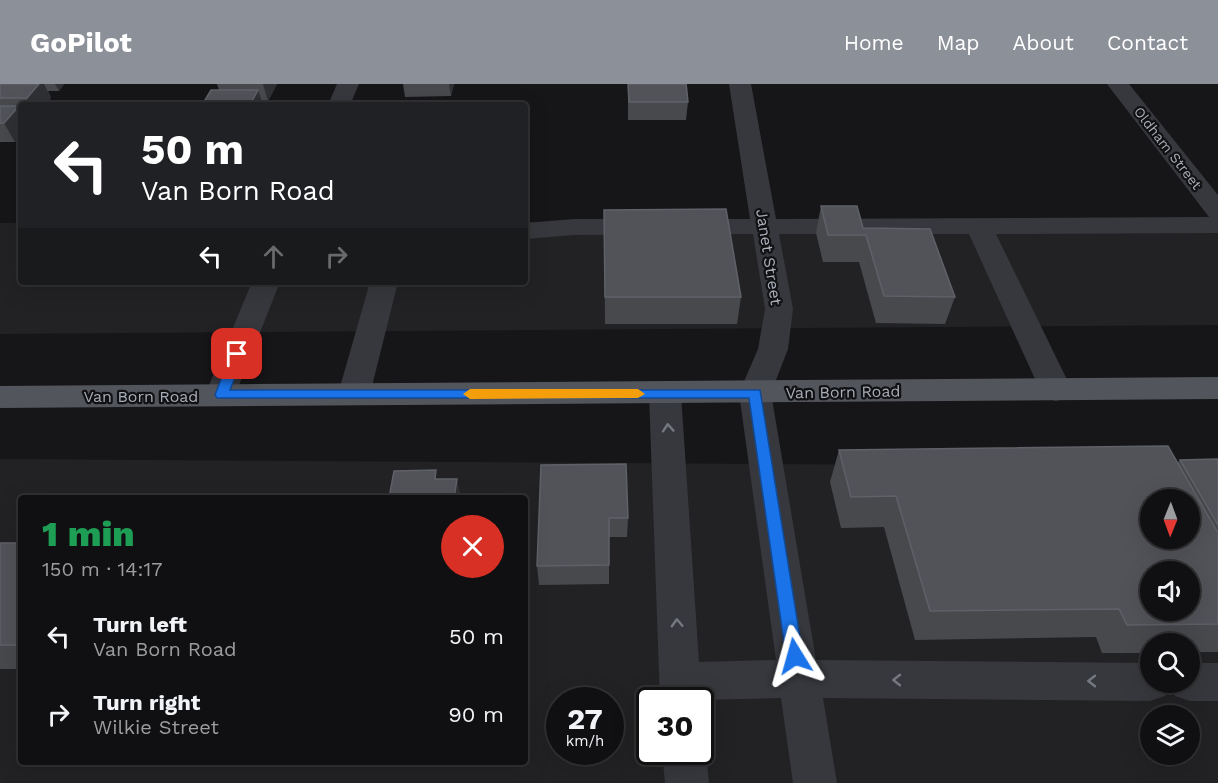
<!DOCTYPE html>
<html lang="en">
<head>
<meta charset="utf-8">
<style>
  body { margin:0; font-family:"Work Sans",sans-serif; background:#19191b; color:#f1f3f6; height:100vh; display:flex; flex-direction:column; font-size:22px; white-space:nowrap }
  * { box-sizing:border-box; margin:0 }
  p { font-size:20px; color:#9c9d9f }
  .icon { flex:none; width:33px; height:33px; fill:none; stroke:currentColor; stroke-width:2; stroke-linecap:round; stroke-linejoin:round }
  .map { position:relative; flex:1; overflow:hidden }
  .details { position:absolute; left:18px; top:411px; width:510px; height:270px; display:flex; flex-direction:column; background:#101012; border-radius:6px; box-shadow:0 6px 24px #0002,0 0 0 2px #303032 }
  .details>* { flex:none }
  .banner { position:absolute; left:18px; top:18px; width:510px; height:183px; border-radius:6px; box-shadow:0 6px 24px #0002,0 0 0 2px #303032; background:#202124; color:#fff; overflow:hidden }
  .needle { width:39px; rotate:181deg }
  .controls { position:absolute; left:1140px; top:405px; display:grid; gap:12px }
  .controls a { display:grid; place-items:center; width:60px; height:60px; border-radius:50%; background:#101012; box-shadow:0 6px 24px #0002,0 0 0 2px #303032; font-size:30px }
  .speed { position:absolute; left:546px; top:603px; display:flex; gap:12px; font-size:30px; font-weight:700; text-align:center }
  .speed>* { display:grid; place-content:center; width:78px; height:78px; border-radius:50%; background:#101012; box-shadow:0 6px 24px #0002,0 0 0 2px #303032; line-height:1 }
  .speed small { font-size:15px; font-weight:400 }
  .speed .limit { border:3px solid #111; border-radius:9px; background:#fff; color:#111 }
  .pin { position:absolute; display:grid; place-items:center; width:51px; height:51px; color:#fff; margin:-26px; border-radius:12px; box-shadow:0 3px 9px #0006 }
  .me { position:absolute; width:66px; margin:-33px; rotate:352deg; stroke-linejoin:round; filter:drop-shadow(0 0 4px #0008) }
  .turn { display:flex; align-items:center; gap:21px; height:126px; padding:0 24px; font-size:27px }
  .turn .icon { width:78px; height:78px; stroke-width:2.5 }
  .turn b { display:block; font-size:42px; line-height:51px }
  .lanes { display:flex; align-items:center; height:57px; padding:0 24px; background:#0003; justify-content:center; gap:30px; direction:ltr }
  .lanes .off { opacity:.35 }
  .round { display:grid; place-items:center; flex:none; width:63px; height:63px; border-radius:32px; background:#19191b }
  .overview { display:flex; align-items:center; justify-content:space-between; height:102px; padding:0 24px }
  h1 { font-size:36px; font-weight:800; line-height:45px; color:#1e9e55 }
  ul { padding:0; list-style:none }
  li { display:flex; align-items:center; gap:18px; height:78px; padding:0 24px }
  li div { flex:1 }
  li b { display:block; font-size:22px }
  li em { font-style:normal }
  header { display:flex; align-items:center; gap:36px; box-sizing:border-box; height:84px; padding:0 30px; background:#8c9099; color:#fff }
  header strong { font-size:28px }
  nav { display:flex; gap:33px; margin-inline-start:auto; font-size:21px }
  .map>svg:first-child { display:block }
</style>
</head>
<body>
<header>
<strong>GoPilot</strong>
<nav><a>Home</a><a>Map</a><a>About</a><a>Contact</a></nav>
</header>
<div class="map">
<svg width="1218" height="699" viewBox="0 0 1218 699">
  <rect width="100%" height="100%" fill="#161618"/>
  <g fill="#222225" fill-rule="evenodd">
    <path d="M 1218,137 L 1218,241 L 0,250 L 0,139 L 21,139 L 21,198 L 525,198 L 525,138 Z"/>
    <path d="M 0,375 L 1218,383 L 1218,699 L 0,699 ZM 21,414 L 525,414 L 525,678 L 21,678 ZM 1150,416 L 1190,416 L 1190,454 L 1150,454 ZM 1150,488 L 1190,488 L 1190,526 L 1150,526 ZM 1150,560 L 1190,560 L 1190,598 L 1150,598 ZM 560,616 L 610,616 L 610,668 L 560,668 ZM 650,616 L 700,616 L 700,668 L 650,668 ZM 1150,632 L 1190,632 L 1190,670 L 1150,670 Z"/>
  </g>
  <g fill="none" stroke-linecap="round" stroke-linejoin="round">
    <g fill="#37383d" fill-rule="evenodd">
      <path d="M 337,0 L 359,0 L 350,21 L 328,21 Z"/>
      <path d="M 729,0 L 751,0 L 776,135 L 1209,133 L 1107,0 L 1129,0 L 1218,111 L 1218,149 L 996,150 L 1072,306 L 1067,314 L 1056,317 L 1045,314 L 1040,306 L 969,150 L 779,150 L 793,225 L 788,265 L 771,309 L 816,576 L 1150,579 L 1150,598 L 1190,598 L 1190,579 L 1218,579 L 1218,617 L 1190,617 L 1175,612 L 1170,599 L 1165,612 L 1150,617 L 823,614 L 837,699 L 793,699 L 781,614 L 702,616 L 700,619 L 700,616 L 660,616 L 649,310 L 654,302 L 665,299 L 676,302 L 681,310 L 699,578 L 776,576 L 739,309 L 758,265 L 765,225 L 753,150 L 574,151 L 525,155 L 525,139 L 574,135 L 750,135 Z"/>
      <path d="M 252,198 L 280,198 L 232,319 L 221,322 L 210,319 L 205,311 Z"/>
      <path d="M 370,198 L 398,198 L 370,310 L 365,318 L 354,321 L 343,318 L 338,310 Z"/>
      <path d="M 700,655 L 706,668 L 709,699 L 665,699 L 662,668 L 700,668 Z"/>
    </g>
    <path fill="#53555c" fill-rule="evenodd" d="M 1218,293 L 1218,315 L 0,324 L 0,302 Z"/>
  </g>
  <g fill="#47494d">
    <path d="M 0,0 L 64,0 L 59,7 L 48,7 L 51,14 L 45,21 L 21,21 L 21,50 L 15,58 L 0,58 Z"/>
    <path d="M 217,0 L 277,0 L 268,17 L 261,17 L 219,6 Z"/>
    <path d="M 403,0 L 454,0 L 451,12 L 405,13 Z"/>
    <path d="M 628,0 L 687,0 L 688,18 L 686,36 L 628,36 Z"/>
    <path d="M 821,122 L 863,144 L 955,213 L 945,240 L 876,239 L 859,178 L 823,178 L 816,149 Z"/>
    <path d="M 604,126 L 741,213 L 737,240 L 605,240 Z"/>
    <path d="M 839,366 L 1177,379 L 1180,376 L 1218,375 L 1218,568 L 1190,568 L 1190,560 L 1150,560 L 1150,569 L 1102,569 L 1096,553 L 915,556 L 884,443 L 841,444 L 830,398 Z"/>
    <path d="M 541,381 L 628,434 L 627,453 L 609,453 L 609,500 L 539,501 L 537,482 Z"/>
    <rect x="0" y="459" width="21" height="126"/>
  </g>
  <g fill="#2f3033">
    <path d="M 39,0 L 44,0 L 51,14 L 45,21 L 30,21 L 27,14 Z"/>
    <path d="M 55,0 L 64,0 L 59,7 Z"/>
    <path d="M 263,0 L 277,0 L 268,17 Z"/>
    <path d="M 449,0 L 454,0 L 451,12 Z"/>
    <path d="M 258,6 L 263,21 L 250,21 Z"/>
    <path d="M 19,22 L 21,25 L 21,50 L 15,58 L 4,39 Z"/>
    <path d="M 457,395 L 461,414 L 454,414 Z"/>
  </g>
  <g fill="#525359" stroke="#5f6168" stroke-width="1.5" fill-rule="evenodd">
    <path d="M 0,0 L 39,0 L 27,14 L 0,14 Z"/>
    <path d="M 628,0 L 686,0 L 688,18 L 629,18 Z"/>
    <path d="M 211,6 L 258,6 L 250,21 L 202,21 Z"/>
    <path d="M 0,22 L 19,22 L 4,39 L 0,39 Z"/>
    <path d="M 821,122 L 857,122 L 863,144 L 930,145 L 955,213 L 884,212 L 866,151 L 828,151 Z"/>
    <path d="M 726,125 L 741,213 L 605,213 L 604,126 Z"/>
    <path d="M 1168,362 L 1218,449 L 1218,540 L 1127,541 L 1119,525 L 930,527 L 896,412 L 851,413 L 839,366 ZM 1150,416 L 1190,416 L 1190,454 L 1150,454 ZM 1150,488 L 1190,488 L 1190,526 L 1150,526 Z"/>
    <path d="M 1218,375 L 1218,441 L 1180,376 Z"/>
    <path d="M 626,380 L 628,434 L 609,434 L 609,481 L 537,482 L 541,381 Z"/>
    <path d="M 436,386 L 435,395 L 457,395 L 454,414 L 389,414 L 394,387 Z"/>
    <rect x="0" y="459" width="21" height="102"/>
  </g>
  <defs><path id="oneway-chevron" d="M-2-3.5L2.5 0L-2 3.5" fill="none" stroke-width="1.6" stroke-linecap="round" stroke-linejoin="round" transform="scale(1.5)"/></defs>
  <g stroke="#757881">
    <use href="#oneway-chevron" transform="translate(668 344) rotate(-94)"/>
    <use href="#oneway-chevron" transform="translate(677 539) rotate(-92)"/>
    <use href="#oneway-chevron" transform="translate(897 596) rotate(-180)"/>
    <use href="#oneway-chevron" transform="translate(1092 597) rotate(-180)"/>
  </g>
  <path fill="#1a73e8" stroke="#114b97" stroke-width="1.5" d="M 237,266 L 244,270 L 230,306 L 760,306 L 803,572 L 801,578 L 795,580 L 789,578 L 786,572 L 749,314 L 217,314 L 215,311 L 231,270 Z"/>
  <path fill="#f59e0b" d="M 470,305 L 638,305 L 645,310 L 638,314 L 470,315 L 463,310 Z"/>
  <g text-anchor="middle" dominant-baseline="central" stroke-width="4.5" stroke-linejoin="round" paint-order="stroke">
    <g font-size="14" fill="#a8adb8" stroke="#111113">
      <text transform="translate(1168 64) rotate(52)">Oldham Street</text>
    </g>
    <g font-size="16" fill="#a8adb8" stroke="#111113">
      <text transform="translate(769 173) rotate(81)">Janet Street</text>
      <text transform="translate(843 308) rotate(-1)">Van Born Road</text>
      <text x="141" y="312">Van Born Road</text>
    </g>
  </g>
</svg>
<div class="controls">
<a><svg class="needle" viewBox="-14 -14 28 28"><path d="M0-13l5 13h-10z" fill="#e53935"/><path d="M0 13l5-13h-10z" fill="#9c9d9f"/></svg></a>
<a><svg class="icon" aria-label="sound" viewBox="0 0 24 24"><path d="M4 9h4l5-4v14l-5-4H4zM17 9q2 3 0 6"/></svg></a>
<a><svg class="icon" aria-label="search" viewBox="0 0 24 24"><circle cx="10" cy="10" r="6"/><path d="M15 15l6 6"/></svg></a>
<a><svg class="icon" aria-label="layers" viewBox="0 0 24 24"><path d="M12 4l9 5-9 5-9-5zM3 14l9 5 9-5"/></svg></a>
</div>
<div class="speed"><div>27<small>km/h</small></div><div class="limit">30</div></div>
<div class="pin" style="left:237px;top:270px;background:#d93025"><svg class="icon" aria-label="arrive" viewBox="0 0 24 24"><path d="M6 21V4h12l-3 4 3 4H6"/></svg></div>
<svg class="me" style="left:795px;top:572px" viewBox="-20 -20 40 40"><path d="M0-17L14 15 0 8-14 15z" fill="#1a73e8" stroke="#fff" stroke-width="4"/></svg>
<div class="banner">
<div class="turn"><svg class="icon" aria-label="left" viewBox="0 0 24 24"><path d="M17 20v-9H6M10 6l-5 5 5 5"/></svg><div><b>50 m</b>Van Born Road</div></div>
<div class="lanes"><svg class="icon" aria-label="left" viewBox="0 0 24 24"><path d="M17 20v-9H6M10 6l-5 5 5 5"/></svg><svg class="icon off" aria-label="ahead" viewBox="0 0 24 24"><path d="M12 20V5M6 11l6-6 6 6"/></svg><svg class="icon off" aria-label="right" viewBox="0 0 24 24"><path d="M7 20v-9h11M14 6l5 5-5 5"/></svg></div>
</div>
<section class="details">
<div class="overview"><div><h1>1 min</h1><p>150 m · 14:17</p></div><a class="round" style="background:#d93025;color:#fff"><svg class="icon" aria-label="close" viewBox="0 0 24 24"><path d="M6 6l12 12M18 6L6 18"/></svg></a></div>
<ul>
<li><svg class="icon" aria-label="left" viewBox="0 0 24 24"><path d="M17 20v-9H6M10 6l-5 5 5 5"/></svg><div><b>Turn left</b><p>Van Born Road</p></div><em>50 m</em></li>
<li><svg class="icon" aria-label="right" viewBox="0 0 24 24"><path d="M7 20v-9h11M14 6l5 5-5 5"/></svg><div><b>Turn right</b><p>Wilkie Street</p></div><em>90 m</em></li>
</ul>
</section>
</div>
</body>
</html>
